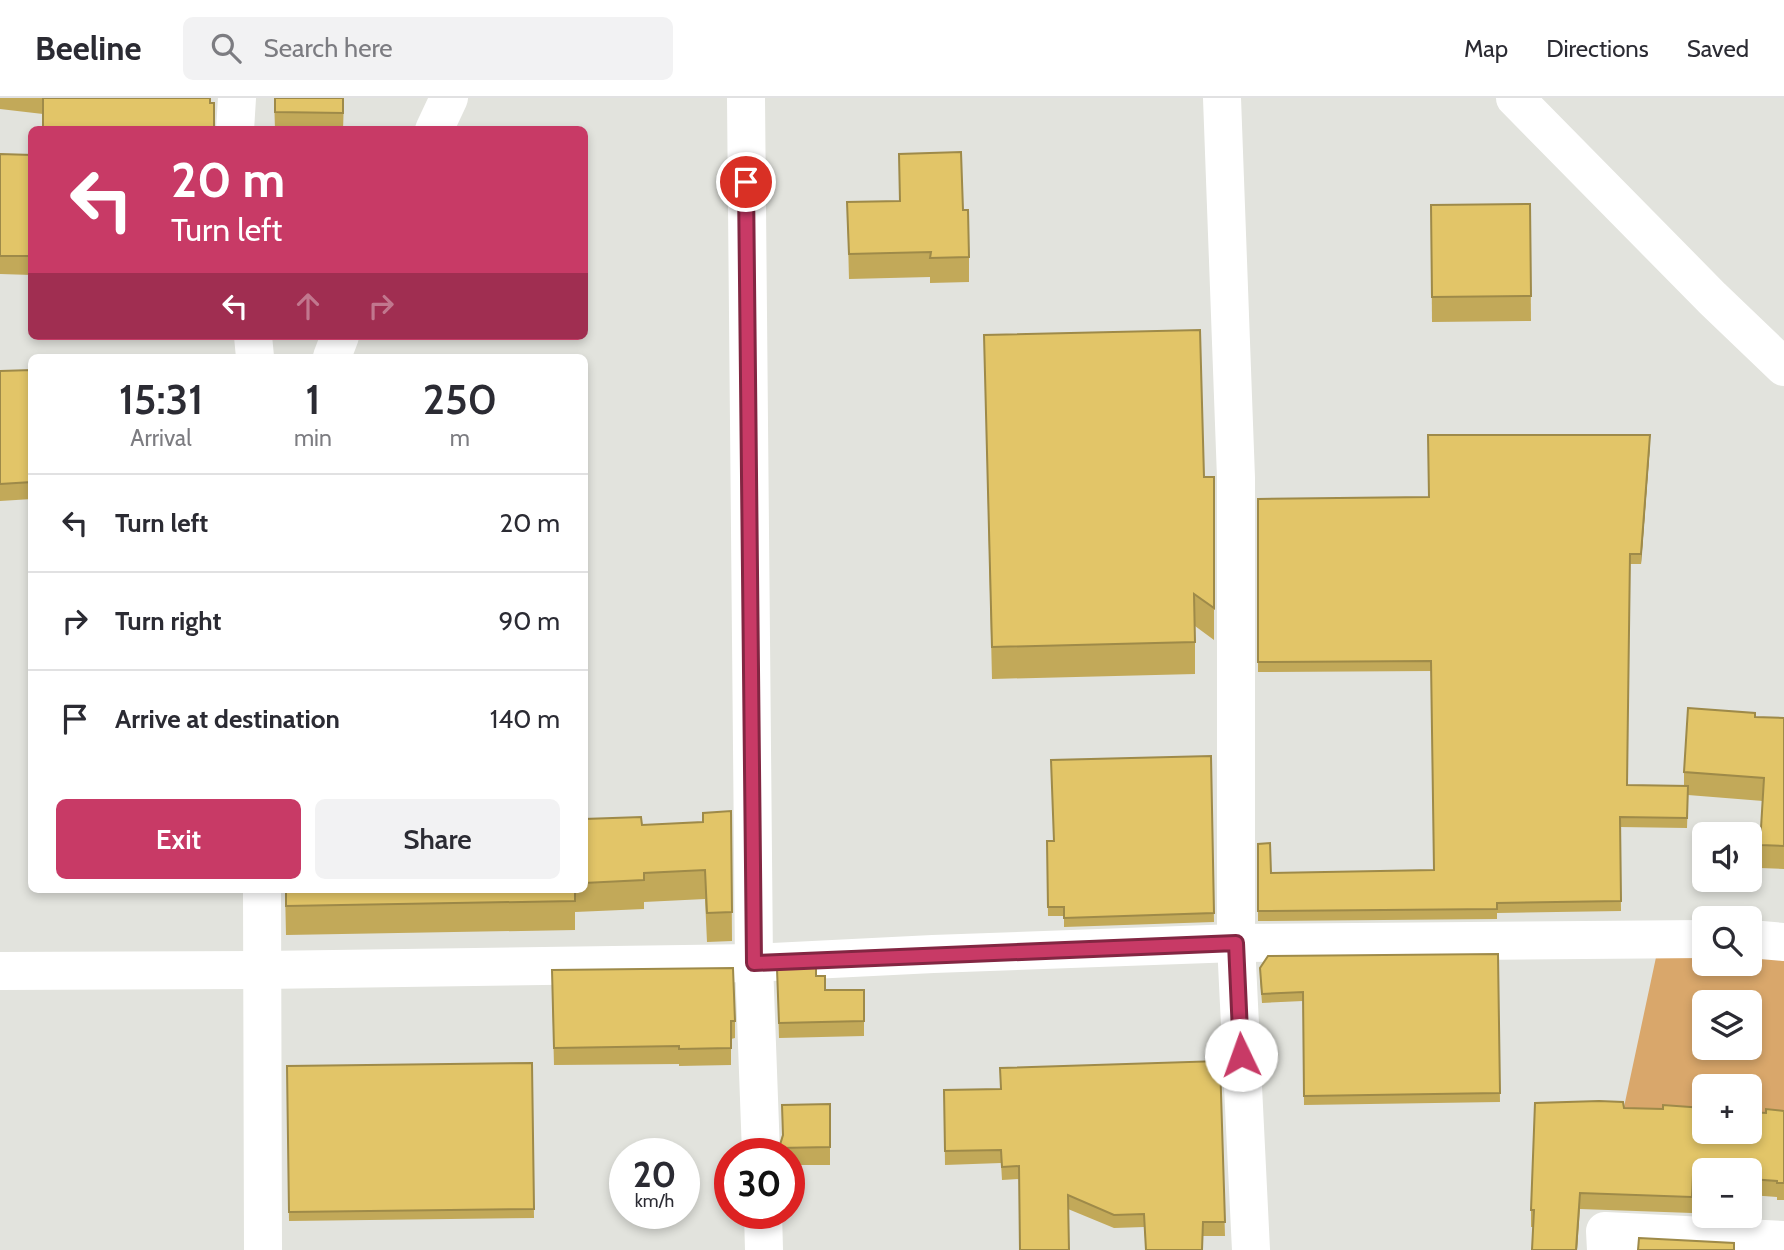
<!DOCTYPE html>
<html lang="en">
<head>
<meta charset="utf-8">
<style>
  body { margin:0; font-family:Cabin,sans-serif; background:#f2f2f3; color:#2b2b33; height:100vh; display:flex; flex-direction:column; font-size:26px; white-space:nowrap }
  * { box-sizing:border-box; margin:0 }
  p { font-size:23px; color:#7c7c81 }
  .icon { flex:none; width:38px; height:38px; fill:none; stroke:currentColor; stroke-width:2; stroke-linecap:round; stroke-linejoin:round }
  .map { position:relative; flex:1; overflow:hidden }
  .details { position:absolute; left:28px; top:256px; width:560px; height:539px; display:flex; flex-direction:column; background:#fff; border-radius:10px; box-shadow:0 4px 10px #0003 }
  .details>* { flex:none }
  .hud { position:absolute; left:28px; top:28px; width:560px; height:214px; border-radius:10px; box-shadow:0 4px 10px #0003; background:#c83a66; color:#fff; overflow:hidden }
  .fabs { position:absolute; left:1692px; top:724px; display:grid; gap:14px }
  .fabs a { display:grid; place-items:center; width:70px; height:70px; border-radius:10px; background:#fff; box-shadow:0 4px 10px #0003; font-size:35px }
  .speed { position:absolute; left:609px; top:1040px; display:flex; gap:14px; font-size:35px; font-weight:700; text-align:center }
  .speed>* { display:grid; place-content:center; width:91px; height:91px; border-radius:50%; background:#fff; box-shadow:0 4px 10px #0003; line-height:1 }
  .speed small { font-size:18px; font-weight:400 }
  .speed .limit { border:10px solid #d22; background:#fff; color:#111 }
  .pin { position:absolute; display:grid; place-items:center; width:60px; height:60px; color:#fff; margin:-30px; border:4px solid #fff; border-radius:50%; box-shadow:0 2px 7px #0007 }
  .me { position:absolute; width:77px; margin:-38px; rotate:357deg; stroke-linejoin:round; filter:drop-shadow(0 0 5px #0008) }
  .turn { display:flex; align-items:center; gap:24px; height:147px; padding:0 28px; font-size:32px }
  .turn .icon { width:91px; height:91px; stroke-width:2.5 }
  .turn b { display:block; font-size:49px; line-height:60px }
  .lanes { display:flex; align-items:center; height:66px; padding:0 28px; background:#0003; justify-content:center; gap:35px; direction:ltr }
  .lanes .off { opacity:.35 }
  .eta { display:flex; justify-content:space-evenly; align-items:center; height:119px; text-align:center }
  .eta b { font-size:42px; font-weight:600; line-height:49px }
  .primary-button { display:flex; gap:14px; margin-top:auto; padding:14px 28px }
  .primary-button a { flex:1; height:80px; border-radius:10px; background:#c83a66; color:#fff; font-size:28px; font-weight:600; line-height:80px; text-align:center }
  .primary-button a+a { background:#f2f2f3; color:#2b2b33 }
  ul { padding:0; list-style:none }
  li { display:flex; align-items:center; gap:21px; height:98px; padding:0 28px; border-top:2px solid #e1e1e2 }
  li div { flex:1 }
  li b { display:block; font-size:26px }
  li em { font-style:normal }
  header { display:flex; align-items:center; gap:42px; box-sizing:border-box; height:98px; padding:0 35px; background:#fff; border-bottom:2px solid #e1e1e2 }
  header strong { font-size:33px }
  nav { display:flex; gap:38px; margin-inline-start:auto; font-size:24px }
  .search { width:490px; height:63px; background:#f2f2f3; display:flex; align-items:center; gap:18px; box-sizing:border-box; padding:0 24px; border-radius:10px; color:#7c7c81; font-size:26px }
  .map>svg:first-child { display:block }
</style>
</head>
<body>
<header>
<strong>Beeline</strong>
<div class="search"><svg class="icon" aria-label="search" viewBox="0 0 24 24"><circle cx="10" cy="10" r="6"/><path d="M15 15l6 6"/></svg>Search here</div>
<nav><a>Map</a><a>Directions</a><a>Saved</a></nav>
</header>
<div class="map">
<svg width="1784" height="1152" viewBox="0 0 1784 1152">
  <rect width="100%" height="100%" fill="#e2e3dd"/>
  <path fill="#d9a76b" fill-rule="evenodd" d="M 1658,850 L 1704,855 L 1704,866 L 1750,866 L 1750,859 L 1784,862 L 1784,1033 L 1750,1031 L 1750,989 L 1704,989 L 1704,1028 L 1621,1023 ZM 1704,905 L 1750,905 L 1750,950 L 1704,950 Z"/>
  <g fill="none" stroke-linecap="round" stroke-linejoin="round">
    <g stroke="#fff" stroke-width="38">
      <path d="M 746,0 L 754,865 L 761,1055"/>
      <path d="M 1222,0 L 1236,380 L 1236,845 L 1251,1152"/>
      <path d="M 1515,0 L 1712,200 L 1784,269"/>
      <path d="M 235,32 L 237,0"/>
      <path d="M 434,32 L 449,0"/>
      <path d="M 253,238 L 255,259"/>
      <path d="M 332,259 L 340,238"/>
      <path d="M 262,791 L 263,1152"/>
      <path d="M 1750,841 L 1784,844"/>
      <path d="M 0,873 L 262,872 L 754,865 L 933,856 L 1236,845 L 1704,841"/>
      <path d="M 763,1115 L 764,1152"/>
      <path d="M 1606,1152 L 1605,1133 L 1784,1142"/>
    </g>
  </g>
  <g fill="#c2a959">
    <path d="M 0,0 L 211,0 L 210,5 L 43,16 L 0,11 Z"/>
    <path d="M 274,0 L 344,0 L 343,32 L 275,31 Z"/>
    <path d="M 0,56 L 32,57 L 32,177 L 0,176 Z"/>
    <path d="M 899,56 L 963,112 L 969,159 L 969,184 L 930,185 L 930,179 L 849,181 L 847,104 L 900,103 Z"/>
    <path d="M 1530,106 L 1531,223 L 1432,224 L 1431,107 Z"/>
    <path d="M 984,237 L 1204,379 L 1214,379 L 1214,542 L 1195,528 L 1195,576 L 992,581 Z"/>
    <path d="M 32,272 L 32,401 L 0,403 L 0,273 Z"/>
    <path d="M 1650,347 L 1641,466 L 1630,466 L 1627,687 L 1684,688 L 1684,674 L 1755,619 L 1784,620 L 1784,771 L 1760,770 L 1760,747 L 1763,703 L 1688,697 L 1687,730 L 1620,729 L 1621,813 L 1497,815 L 1497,821 L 1258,823 L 1258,746 L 1271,775 L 1434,772 L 1431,573 L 1258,574 L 1258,401 L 1429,399 Z"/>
    <path d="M 1211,658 L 1214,824 L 1064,829 L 1064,818 L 1048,818 L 1047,743 L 1053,743 Z"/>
    <path d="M 731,713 L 732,843 L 707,844 L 705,801 L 644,804 L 644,811 L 575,814 L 575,832 L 286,837 L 285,791 L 584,791 L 584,721 L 642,727 L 703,724 Z"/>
    <path d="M 1498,856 L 1500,1004 L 1304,1007 L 1303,903 L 1262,905 L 1260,879 Z"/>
    <path d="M 777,871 L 816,878 L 825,892 L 864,892 L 864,938 L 779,940 Z"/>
    <path d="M 552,890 L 735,923 L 735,940 L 731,941 L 731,967 L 679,968 L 679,966 L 554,967 Z"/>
    <path d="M 1220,963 L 1225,1138 L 1203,1138 L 1202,1152 L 1146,1152 L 1144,1129 L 1114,1130 L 1068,1111 L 1019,1081 L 1002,1082 L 1001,1065 L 945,1067 L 944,992 L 1000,991 Z"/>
    <path d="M 532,965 L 534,1120 L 289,1123 L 287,968 Z"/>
    <path d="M 830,1006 L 830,1067 L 789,1067 L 789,1055 L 779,1055 L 779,1050 L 782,1038 L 782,1007 Z"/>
    <path d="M 1624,1010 L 1766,1015 L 1784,1013 L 1784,1102 L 1777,1102 L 1777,1099 L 1750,1097 L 1750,1073 L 1704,1073 L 1704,1094 L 1693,1093 L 1692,1115 L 1580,1111 L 1577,1152 L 1532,1152 L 1533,1129 L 1531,1129 L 1531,1112 Z"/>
  </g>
  <g fill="#9e8a49">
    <path d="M 1650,337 L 1650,347 L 1641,466 L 1641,456 Z"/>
    <path d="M 1580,1095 L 1577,1152 L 1576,1152 Z"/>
  </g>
  <g fill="#e2c568" stroke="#9e8a49" stroke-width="2">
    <path d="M 43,0 L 210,0 L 210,5 L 214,5 L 214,32 L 43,32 Z"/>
    <path d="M 275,0 L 343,0 L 343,15 L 275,14 Z"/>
    <path d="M 961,54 L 963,112 L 968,112 L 969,159 L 930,160 L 931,154 L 849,156 L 847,104 L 900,103 L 899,56 Z"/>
    <path d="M 0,56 L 32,57 L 32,158 L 0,158 Z"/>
    <path d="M 1530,106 L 1531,198 L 1432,199 L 1431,107 Z"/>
    <path d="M 1200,232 L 1204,379 L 1214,379 L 1214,510 L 1194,496 L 1195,544 L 992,549 L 984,237 Z"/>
    <path d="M 32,272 L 32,384 L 0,386 L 0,273 Z"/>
    <path d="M 1428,337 L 1650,337 L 1641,456 L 1630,456 L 1627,687 L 1688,688 L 1687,720 L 1620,719 L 1621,803 L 1497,805 L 1497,811 L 1258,813 L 1258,746 L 1270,745 L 1271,775 L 1434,772 L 1431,563 L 1258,564 L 1258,401 L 1429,399 Z"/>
    <path d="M 1688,610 L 1755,615 L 1755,619 L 1784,620 L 1784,748 L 1760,747 L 1764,680 L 1684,674 Z"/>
    <path d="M 1211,658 L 1214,815 L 1064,820 L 1064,809 L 1048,809 L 1047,743 L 1054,743 L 1051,662 Z"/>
    <path d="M 731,713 L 732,814 L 707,815 L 705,772 L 644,775 L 644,782 L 584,785 L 584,721 L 641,719 L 642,727 L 703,724 L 703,715 Z"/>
    <path d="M 286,791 L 575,791 L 575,803 L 286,808 Z"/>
    <path d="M 1498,856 L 1500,995 L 1304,998 L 1303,894 L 1262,896 L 1260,870 L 1268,858 Z"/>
    <path d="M 816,869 L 816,878 L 825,878 L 825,892 L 864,892 L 864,923 L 779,925 L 777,871 Z"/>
    <path d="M 733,870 L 735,923 L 731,923 L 731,950 L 679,951 L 679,948 L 554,950 L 552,872 Z"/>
    <path d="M 1220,963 L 1225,1124 L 1203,1124 L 1202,1152 L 1146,1152 L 1144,1116 L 1114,1117 L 1068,1097 L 1069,1152 L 1020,1152 L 1019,1068 L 1002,1069 L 1001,1052 L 945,1053 L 944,992 L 1001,991 L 1000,970 Z"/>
    <path d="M 532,965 L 534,1111 L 289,1114 L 287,968 Z"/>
    <path d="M 1599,1003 L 1623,1004 L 1624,1010 L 1663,1011 L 1663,1007 L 1704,1010 L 1704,1034 L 1750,1034 L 1750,1014 L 1766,1015 L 1766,1011 L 1784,1013 L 1784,1085 L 1777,1085 L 1777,1083 L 1750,1081 L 1750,1073 L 1704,1073 L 1704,1077 L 1693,1077 L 1692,1099 L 1580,1095 L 1576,1152 L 1532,1152 L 1534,1112 L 1531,1112 L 1535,1005 Z"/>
    <path d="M 830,1006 L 830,1049 L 779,1050 L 783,1037 L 782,1007 Z"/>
    <path d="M 1639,1140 L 1734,1145 L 1734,1152 L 1638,1152 Z"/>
  </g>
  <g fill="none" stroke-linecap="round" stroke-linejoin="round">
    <g stroke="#822642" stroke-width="18">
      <path id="route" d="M 746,84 L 754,865 L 1236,845 L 1241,957"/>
    </g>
    <use href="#route" stroke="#c83a66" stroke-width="12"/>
  </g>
</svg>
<div class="fabs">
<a><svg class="icon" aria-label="sound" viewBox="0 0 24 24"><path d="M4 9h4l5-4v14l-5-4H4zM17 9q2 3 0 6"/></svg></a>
<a><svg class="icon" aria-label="search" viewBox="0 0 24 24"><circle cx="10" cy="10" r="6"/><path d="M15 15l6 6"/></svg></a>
<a><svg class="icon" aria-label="layers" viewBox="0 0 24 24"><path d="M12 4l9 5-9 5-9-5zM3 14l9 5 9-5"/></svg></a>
<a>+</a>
<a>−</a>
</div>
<div class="speed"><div>20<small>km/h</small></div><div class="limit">30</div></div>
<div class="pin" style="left:746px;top:84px;background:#d93025"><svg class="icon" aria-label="arrive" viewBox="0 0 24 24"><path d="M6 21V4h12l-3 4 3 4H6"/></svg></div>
<svg class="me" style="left:1241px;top:957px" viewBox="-20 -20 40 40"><circle r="19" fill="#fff"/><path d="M0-13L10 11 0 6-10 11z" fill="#c83a66"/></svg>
<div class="hud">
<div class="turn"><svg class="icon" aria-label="left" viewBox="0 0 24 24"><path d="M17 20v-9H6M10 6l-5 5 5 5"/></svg><div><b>20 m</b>Turn left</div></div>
<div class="lanes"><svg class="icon" aria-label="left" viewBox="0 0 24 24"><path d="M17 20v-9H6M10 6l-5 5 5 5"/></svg><svg class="icon off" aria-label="ahead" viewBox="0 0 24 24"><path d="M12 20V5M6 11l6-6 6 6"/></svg><svg class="icon off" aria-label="right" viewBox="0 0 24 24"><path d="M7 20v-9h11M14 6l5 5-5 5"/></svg></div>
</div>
<section class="details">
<div class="eta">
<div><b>15:31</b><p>Arrival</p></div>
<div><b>1</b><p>min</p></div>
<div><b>250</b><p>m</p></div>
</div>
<ul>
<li><svg class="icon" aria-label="left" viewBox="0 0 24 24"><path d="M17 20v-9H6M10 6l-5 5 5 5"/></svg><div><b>Turn left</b></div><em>20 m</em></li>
<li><svg class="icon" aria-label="right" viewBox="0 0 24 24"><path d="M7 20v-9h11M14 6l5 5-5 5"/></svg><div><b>Turn right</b></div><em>90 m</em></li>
<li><svg class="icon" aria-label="arrive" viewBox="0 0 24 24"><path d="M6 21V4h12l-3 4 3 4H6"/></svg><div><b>Arrive at destination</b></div><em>140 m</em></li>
</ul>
<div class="primary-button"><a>Exit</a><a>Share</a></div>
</section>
</div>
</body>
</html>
